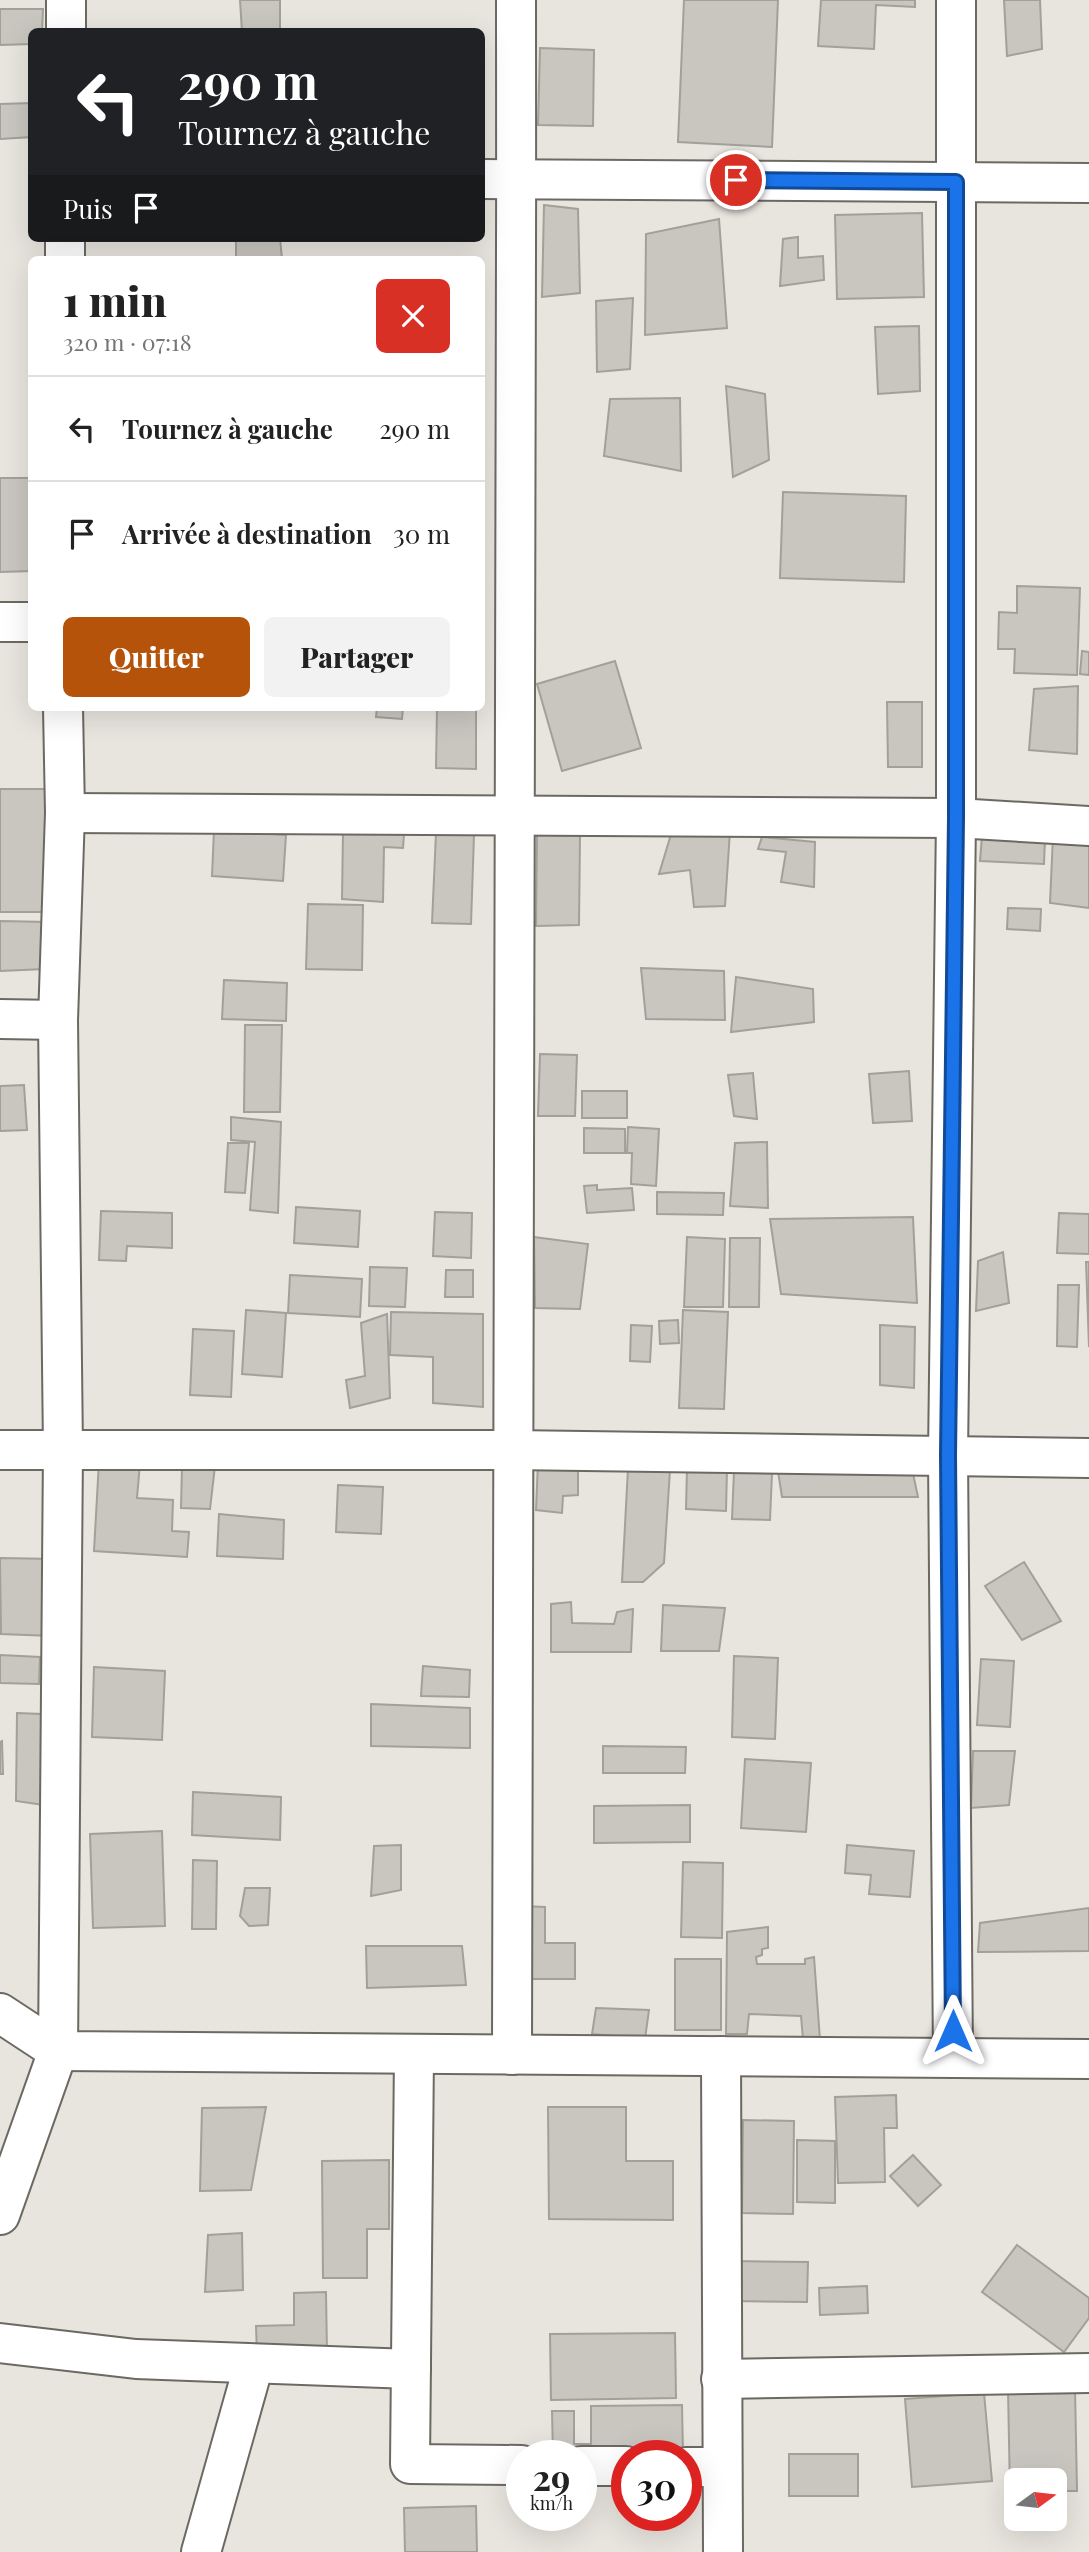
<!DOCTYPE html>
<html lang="fr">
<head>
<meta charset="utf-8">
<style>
  body { margin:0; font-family:"Playfair Display",serif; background:#f2f2f2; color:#222; height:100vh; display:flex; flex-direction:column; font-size:26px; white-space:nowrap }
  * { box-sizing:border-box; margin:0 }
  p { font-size:23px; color:#767676 }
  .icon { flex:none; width:38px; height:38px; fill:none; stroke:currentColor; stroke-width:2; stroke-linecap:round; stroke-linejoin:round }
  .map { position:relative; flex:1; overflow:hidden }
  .sheet { position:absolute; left:28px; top:256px; width:457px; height:455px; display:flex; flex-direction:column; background:#fff; border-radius:10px; box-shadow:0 7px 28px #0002 }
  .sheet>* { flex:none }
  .guide { position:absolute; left:28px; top:28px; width:457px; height:214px; border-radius:10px; box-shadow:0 7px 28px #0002; background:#202124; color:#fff; overflow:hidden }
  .needle { width:46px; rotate:75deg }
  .controls { position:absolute; left:1004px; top:2468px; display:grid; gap:14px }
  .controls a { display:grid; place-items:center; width:63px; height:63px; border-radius:10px; background:#fff; box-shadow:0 7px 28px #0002; font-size:35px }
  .speed { position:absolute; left:506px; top:2440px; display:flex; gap:14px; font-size:35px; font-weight:700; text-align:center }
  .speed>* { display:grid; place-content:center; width:91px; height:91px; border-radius:50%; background:#fff; box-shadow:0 7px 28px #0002; line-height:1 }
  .speed small { font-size:18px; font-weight:400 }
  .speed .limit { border:10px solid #d22; background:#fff; color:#111 }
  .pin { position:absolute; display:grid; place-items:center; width:60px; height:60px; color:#fff; margin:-30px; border:4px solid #fff; border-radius:50%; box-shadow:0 2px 7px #0007 }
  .me { position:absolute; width:77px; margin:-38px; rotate:0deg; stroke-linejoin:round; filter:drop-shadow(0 0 5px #0008) }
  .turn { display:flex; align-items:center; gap:24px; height:147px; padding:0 35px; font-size:32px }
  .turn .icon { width:91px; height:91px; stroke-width:2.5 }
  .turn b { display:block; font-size:49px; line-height:60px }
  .then { display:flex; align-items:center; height:66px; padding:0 35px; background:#0003; gap:14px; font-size:26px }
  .round { display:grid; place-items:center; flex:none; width:74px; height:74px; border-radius:10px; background:#f2f2f2 }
  .headline { display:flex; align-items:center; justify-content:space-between; height:119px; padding:0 35px }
  h1 { font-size:42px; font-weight:800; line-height:52px }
  .primary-button { display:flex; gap:14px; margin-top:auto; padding:14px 35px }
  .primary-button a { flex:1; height:80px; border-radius:10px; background:#b45309; color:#fff; font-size:28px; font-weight:800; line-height:80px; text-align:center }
  .primary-button a+a { background:#f2f2f2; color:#222 }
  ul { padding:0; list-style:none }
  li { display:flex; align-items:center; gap:21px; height:105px; padding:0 35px; border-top:2px solid #e0e0e0 }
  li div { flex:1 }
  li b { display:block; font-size:26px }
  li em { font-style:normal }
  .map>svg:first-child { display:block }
</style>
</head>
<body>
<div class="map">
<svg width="1089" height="2552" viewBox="0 0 1089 2552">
  <rect width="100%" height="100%" fill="#e8e4de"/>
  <g fill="#c9c6c0" stroke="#a3a09a" stroke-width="2">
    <path d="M 240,0 L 280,0 L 280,32 L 242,32 Z"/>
    <path d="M 684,0 L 778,0 L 772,147 L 678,142 Z"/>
    <path d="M 821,0 L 915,0 L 915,7 L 876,5 L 874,49 L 818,46 Z"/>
    <path d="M 1004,0 L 1040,0 L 1042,49 L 1007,56 Z"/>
    <path d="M 0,9 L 43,9 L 42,32 L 32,32 L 32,44 L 0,45 Z"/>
    <path d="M 540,48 L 594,50 L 593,126 L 538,125 Z"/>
    <path d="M 32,103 L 32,137 L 0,139 L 0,104 Z"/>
    <path d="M 544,205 L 578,209 L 580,293 L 542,297 Z"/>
    <path d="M 922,213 L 924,297 L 837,299 L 835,215 Z"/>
    <path d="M 719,219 L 727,328 L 645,335 L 646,234 Z"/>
    <path d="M 798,237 L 798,258 L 823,256 L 824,280 L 780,286 L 783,239 Z"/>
    <path d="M 236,238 L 280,238 L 282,259 L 236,259 Z"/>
    <path d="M 633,298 L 630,369 L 597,372 L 596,301 Z"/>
    <path d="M 919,326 L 920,391 L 878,394 L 875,327 Z"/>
    <path d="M 726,386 L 765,394 L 769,460 L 733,477 Z"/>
    <path d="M 680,398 L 681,471 L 604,456 L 610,399 Z"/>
    <path d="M 0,478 L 32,478 L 32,571 L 0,572 Z"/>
    <path d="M 783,492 L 906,496 L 904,582 L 780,578 Z"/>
    <path d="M 1017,586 L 1080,588 L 1077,675 L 1014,673 L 1015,649 L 998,649 L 999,612 L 1017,613 Z"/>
    <path d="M 1082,651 L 1089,652 L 1089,675 L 1080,674 Z"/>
    <path d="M 615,661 L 641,748 L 562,771 L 537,684 Z"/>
    <path d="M 1078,686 L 1077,754 L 1029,750 L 1034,689 Z"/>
    <path d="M 887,702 L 922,702 L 922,767 L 888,767 Z"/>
    <path d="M 377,707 L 403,707 L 402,719 L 376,717 Z"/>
    <path d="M 437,707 L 476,707 L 476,769 L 436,768 Z"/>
    <path d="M 0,789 L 47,789 L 49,912 L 0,912 Z"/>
    <path d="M 214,830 L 286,835 L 283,881 L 212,876 Z"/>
    <path d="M 672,831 L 730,831 L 725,906 L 694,907 L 690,870 L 659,874 Z"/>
    <path d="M 343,832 L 404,834 L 403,848 L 384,847 L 383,902 L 342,899 Z"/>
    <path d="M 436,833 L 474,835 L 471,924 L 432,923 Z"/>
    <path d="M 537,835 L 580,835 L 579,925 L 536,926 Z"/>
    <path d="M 982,836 L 1045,839 L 1044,864 L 980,861 Z"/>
    <path d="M 1053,836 L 1089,838 L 1089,908 L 1050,903 Z"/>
    <path d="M 762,837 L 815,842 L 814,887 L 781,882 L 786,852 L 758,849 Z"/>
    <path d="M 308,904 L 363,905 L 362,970 L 306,969 Z"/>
    <path d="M 1008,908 L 1041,909 L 1040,931 L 1007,929 Z"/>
    <path d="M 0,921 L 49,922 L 45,969 L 0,971 Z"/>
    <path d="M 641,968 L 724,971 L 725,1020 L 646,1019 Z"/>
    <path d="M 736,977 L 813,989 L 814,1022 L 731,1032 Z"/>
    <path d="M 224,980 L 287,983 L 286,1021 L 222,1019 Z"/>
    <path d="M 245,1025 L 282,1025 L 280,1112 L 244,1112 Z"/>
    <path d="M 540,1054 L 577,1055 L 575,1116 L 538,1116 Z"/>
    <path d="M 909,1071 L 912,1121 L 873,1123 L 869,1074 Z"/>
    <path d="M 753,1073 L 757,1119 L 734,1116 L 728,1075 Z"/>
    <path d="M 24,1085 L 27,1130 L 0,1131 L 0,1086 Z"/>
    <rect x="582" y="1091" width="45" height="27"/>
    <path d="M 231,1117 L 281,1122 L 278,1213 L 250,1210 L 255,1142 L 231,1140 Z"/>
    <path d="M 628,1127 L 659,1129 L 656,1186 L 631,1184 L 632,1153 L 627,1153 Z"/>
    <path d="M 584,1128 L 625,1129 L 625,1153 L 584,1153 Z"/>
    <path d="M 767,1142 L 768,1208 L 730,1206 L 735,1143 Z"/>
    <path d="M 228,1143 L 249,1143 L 245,1193 L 225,1192 Z"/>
    <path d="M 597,1185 L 597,1190 L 632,1188 L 634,1210 L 587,1213 L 584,1186 Z"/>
    <path d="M 657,1192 L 724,1193 L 723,1215 L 657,1214 Z"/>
    <path d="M 296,1207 L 360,1211 L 358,1247 L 294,1243 Z"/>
    <path d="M 101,1211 L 172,1213 L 172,1248 L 127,1246 L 126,1261 L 99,1260 Z"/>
    <path d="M 435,1212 L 472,1213 L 471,1258 L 433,1256 Z"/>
    <path d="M 1059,1213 L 1089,1214 L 1089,1254 L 1057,1253 Z"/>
    <path d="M 913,1217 L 917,1303 L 781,1294 L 770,1219 Z"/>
    <path d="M 534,1237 L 588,1244 L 580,1309 L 535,1308 Z"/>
    <path d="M 687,1237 L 725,1239 L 723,1307 L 684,1307 Z"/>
    <path d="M 730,1238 L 760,1238 L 759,1307 L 729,1307 Z"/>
    <path d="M 1003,1252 L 1009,1303 L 976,1311 L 978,1261 Z"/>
    <path d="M 1086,1262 L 1089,1262 L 1089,1347 Z"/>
    <path d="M 370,1267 L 407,1268 L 405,1307 L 369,1306 Z"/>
    <path d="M 446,1270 L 473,1270 L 473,1297 L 445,1297 Z"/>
    <path d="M 290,1275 L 362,1279 L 360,1317 L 288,1313 Z"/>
    <path d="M 1058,1285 L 1079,1285 L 1077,1347 L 1057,1346 Z"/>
    <path d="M 246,1310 L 286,1313 L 282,1377 L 242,1374 Z"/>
    <path d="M 683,1310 L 728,1312 L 724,1409 L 679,1408 Z"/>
    <path d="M 391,1312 L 483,1314 L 483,1407 L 433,1403 L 433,1357 L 390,1355 Z"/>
    <path d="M 387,1314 L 390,1398 L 350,1408 L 346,1380 L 365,1376 L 361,1323 Z"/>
    <path d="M 678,1320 L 679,1343 L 660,1344 L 659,1321 Z"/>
    <path d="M 631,1325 L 652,1326 L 650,1362 L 630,1361 Z"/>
    <path d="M 880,1325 L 915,1327 L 914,1388 L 880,1385 Z"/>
    <path d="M 193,1329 L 234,1331 L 231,1397 L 190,1395 Z"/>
    <path d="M 99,1461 L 140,1463 L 137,1498 L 173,1500 L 172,1531 L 189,1532 L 187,1557 L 94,1551 Z"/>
    <path d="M 538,1462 L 578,1469 L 578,1495 L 563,1496 L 562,1513 L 536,1510 Z"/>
    <path d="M 911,1464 L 918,1497 L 782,1497 L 777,1465 Z"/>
    <path d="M 182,1466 L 215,1466 L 210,1509 L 181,1508 Z"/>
    <path d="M 687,1467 L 727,1468 L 726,1511 L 686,1509 Z"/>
    <path d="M 628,1468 L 670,1470 L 664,1563 L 643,1582 L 622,1582 Z"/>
    <path d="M 734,1471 L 772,1473 L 770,1520 L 732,1519 Z"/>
    <path d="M 338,1485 L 383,1487 L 381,1534 L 336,1532 Z"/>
    <path d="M 219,1514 L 284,1520 L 283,1559 L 217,1556 Z"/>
    <path d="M 0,1558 L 54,1559 L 52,1636 L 1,1634 Z"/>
    <path d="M 1024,1562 L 1061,1621 L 1022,1640 L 985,1586 Z"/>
    <path d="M 571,1602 L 572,1623 L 614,1624 L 617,1612 L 633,1609 L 631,1652 L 551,1652 L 551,1604 Z"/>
    <path d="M 663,1605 L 725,1608 L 719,1651 L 661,1651 Z"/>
    <path d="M 0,1655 L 40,1657 L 39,1684 L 0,1683 Z"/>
    <path d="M 734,1656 L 778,1658 L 775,1739 L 732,1737 Z"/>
    <path d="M 981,1659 L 1014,1661 L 1010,1727 L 977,1725 Z"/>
    <path d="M 423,1666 L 470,1670 L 469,1697 L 421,1696 Z"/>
    <path d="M 94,1667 L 165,1671 L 162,1740 L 92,1737 Z"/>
    <path d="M 371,1704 L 470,1708 L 470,1748 L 371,1746 Z"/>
    <path d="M 17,1713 L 42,1714 L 44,1805 L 16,1801 Z"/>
    <path d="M 2,1741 L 3,1774 L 0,1774 L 0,1742 Z"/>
    <path d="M 603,1746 L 686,1747 L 685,1773 L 603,1773 Z"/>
    <path d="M 973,1751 L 1015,1751 L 1009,1805 L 971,1808 Z"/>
    <path d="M 745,1759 L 811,1763 L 806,1832 L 741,1828 Z"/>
    <path d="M 193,1792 L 281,1797 L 280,1840 L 192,1835 Z"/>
    <path d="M 690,1805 L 690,1842 L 594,1843 L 594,1806 Z"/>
    <path d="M 162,1831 L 165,1926 L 93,1928 L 90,1834 Z"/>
    <path d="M 401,1845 L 401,1890 L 371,1896 L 374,1846 Z"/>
    <path d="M 847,1845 L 914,1851 L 910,1897 L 869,1894 L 871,1875 L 845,1873 Z"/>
    <path d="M 193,1860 L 217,1861 L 216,1929 L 192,1929 Z"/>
    <path d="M 683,1862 L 723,1863 L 722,1938 L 681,1937 Z"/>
    <path d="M 245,1888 L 270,1888 L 268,1925 L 249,1926 L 240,1916 Z"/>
    <path d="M 521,1906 L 545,1907 L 545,1943 L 575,1943 L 575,1979 L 521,1979 Z"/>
    <path d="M 1089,1908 L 1089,1951 L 978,1952 L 980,1923 Z"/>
    <path d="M 768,1927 L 768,1948 L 762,1949 L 762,1955 L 756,1957 L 757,1964 L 805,1964 L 805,1959 L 814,1957 L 820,2040 L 803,2039 L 801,2016 L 749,2014 L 747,2034 L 726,2034 L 727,1932 Z"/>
    <path d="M 366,1946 L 462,1946 L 466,1985 L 367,1988 Z"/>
    <rect x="675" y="1959" width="46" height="71"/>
    <path d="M 596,2008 L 649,2010 L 645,2039 L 592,2034 Z"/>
    <path d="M 896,2095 L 897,2128 L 884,2128 L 885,2182 L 838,2183 L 835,2097 Z"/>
    <path d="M 266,2107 L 251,2190 L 200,2191 L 202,2108 Z"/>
    <path d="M 548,2107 L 626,2107 L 626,2161 L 673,2161 L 673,2220 L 549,2219 Z"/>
    <path d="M 743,2120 L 794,2121 L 793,2214 L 742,2213 Z"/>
    <path d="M 797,2140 L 835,2141 L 835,2203 L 797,2202 Z"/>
    <path d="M 913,2155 L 941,2185 L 918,2206 L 890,2176 Z"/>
    <path d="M 389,2160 L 389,2229 L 367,2229 L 367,2278 L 323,2278 L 322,2161 Z"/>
    <path d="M 242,2233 L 243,2290 L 205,2292 L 208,2235 Z"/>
    <path d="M 1017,2245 L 1089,2298 L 1089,2318 L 1064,2352 L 982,2292 Z"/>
    <path d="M 731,2261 L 808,2262 L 807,2302 L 731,2301 Z"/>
    <path d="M 867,2286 L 868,2313 L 820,2315 L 819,2288 Z"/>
    <path d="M 326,2292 L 327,2354 L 257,2356 L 256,2326 L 294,2325 L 294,2293 Z"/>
    <path d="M 675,2333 L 676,2398 L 551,2400 L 550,2334 Z"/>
    <path d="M 1075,2388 L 1077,2491 L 1055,2491 L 1055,2480 L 1017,2480 L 1017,2492 L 1010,2492 L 1008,2389 Z"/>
    <path d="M 984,2393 L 992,2481 L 912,2487 L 905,2399 Z"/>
    <path d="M 682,2405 L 683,2455 L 553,2455 L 552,2411 L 574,2411 L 574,2444 L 591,2444 L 591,2406 Z"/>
    <rect x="789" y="2454" width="69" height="42"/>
    <path d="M 476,2506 L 477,2552 L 405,2552 L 404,2508 Z"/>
  </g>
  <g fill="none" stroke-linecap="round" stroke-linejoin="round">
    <g stroke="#6c6963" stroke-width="42">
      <g id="minor">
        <path d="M 66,32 L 66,0"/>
        <path d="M 481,179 L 1089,183"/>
        <path d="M 65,259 L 65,238"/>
        <path d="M 0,622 L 32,622"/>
        <path d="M 65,813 L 956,818 L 1089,826"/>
        <path d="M 0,1019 L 58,1020"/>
        <path d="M 0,1450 L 512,1450 L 1089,1458"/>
        <path d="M 0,2013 L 58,2051 L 1089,2059"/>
        <path d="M 414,2054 L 410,2464 L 522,2465"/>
        <path d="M 512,2055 C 512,1370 517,685 516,0"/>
        <path d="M 721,2056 L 723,2552"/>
        <path d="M 953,2058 L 948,1455 L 956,818 L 956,0"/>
        <path d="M 0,2215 L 58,2051 L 63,1449 L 58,1020 L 65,813 L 63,707"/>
        <path d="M 0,2343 L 136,2359 L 411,2369"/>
        <path d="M 721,2379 L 1089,2373"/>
        <path d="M 581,2466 L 626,2466"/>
        <path d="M 686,2467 L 721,2467"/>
        <path d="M 201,2552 L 254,2364"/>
      </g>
    </g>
    <use href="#minor" stroke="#fff" stroke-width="38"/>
  </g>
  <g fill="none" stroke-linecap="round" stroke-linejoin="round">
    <g stroke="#114b97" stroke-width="18">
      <path id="route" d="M 736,180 L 956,182 L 956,818 L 948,1455 L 953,2031"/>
    </g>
    <use href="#route" stroke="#1a73e8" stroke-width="12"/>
  </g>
</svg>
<div class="controls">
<a><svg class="needle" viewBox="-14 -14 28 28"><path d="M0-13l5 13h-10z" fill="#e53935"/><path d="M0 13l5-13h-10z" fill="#767676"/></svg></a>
</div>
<div class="speed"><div>29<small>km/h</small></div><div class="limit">30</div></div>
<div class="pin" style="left:736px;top:180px;background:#d93025"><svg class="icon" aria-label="arrive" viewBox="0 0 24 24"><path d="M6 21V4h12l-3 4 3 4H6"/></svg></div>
<svg class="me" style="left:953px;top:2031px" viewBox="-20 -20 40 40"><path d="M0-17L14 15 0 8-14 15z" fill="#1a73e8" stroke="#fff" stroke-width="4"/></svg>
<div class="guide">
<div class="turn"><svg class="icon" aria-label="left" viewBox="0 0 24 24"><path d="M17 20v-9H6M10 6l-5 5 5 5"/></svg><div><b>290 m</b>Tournez à gauche</div></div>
<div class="then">Puis<svg class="icon" aria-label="arrive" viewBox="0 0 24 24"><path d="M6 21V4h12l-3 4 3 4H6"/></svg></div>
</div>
<section class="sheet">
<div class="headline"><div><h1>1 min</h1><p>320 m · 07:18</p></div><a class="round" style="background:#d93025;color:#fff"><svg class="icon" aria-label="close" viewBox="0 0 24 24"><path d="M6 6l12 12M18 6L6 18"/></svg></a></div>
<ul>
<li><svg class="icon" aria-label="left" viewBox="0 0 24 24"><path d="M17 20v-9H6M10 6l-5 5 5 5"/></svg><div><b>Tournez à gauche</b></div><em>290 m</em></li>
<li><svg class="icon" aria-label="arrive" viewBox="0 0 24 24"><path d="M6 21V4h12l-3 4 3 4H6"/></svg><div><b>Arrivée à destination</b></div><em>30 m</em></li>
</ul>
<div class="primary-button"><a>Quitter</a><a>Partager</a></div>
</section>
</div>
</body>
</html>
